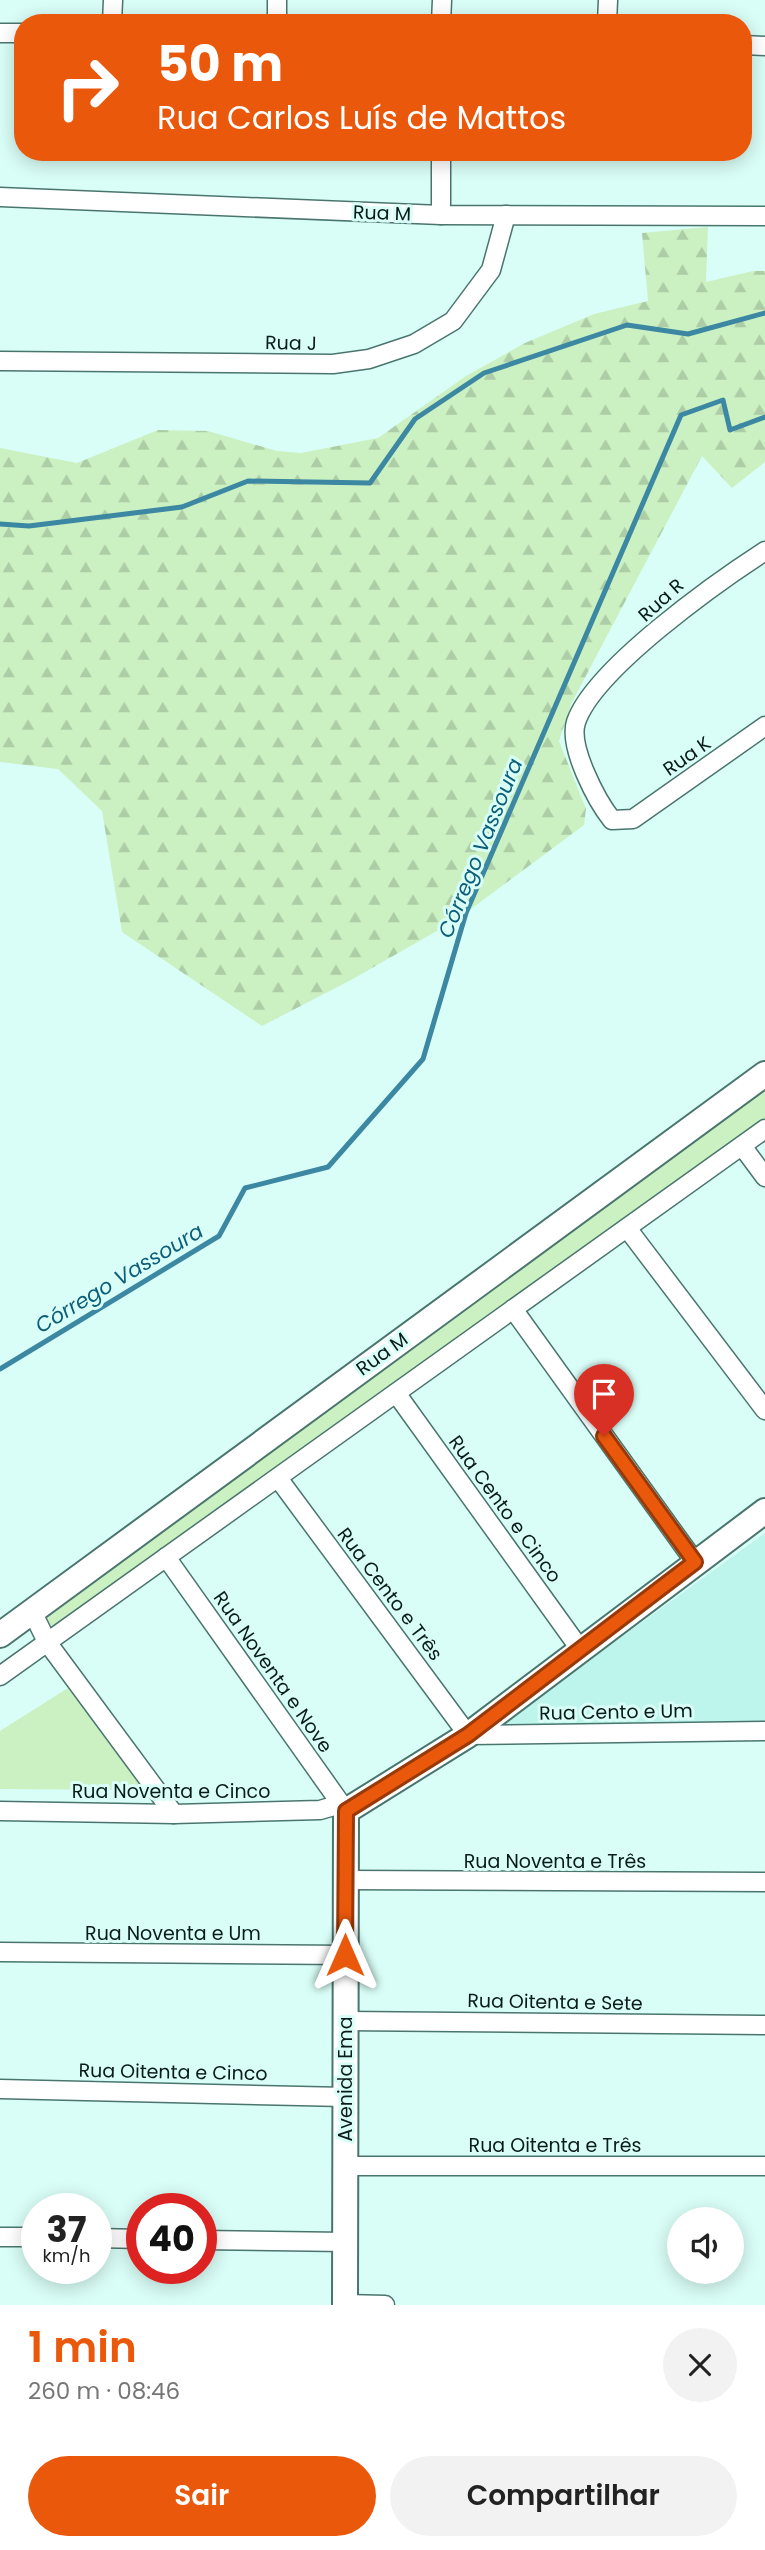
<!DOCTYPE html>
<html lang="pt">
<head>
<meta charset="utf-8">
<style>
  body { margin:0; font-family:Poppins,sans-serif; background:#f2f2f2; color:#222; height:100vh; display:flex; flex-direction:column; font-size:26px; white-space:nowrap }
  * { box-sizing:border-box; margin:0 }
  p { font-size:23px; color:#767676 }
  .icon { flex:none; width:38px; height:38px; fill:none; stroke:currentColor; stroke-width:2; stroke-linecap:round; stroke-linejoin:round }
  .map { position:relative; height:2305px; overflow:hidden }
  .side { display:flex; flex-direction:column; background:#fff; flex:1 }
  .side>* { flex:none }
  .top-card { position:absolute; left:14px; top:14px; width:738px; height:147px; border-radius:28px; box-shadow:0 4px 18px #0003; background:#ea580c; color:#fff; overflow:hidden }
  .buttons { position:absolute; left:667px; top:2207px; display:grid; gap:14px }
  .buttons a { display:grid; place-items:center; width:77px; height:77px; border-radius:50%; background:#fff; box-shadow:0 4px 18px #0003; font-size:35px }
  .speed { position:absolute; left:21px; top:2193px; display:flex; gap:14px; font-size:35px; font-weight:700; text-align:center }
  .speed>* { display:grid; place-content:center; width:91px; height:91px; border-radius:50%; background:#fff; box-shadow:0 4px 18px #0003; line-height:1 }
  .speed small { font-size:18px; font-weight:400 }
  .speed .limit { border:10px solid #d22; background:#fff; color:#111 }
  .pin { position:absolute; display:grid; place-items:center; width:60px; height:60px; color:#fff; margin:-72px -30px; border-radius:50% 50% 50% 0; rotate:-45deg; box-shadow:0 0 7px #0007 }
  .pin .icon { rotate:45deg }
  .me { position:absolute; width:77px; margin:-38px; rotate:0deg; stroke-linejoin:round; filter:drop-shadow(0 0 5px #0008) }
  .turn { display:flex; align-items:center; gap:24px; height:147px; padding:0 28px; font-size:32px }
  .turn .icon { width:91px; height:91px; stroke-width:2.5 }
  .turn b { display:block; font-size:49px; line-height:60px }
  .round { display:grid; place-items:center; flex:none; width:74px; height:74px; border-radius:37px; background:#f2f2f2 }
  .summary { display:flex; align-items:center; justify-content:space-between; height:119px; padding:0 28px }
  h1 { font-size:42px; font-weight:600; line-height:52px; color:#ea580c }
  .primary-button { display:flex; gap:14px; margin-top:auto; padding:14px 28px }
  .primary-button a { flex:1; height:80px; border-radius:42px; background:#ea580c; color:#fff; font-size:28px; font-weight:600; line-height:80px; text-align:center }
  .primary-button a+a { background:#f2f2f2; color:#222 }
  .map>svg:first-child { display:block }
</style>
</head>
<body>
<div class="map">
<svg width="765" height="2305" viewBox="0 0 765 2305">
  <defs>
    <pattern id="forest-firs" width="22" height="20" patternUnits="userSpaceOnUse" patternTransform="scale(1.75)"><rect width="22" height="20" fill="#cbf0c2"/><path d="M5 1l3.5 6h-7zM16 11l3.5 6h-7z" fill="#adcda6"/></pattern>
  </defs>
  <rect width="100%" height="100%" fill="#d9fef7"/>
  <path fill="#bdf5ec" d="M 765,1533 L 765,1721 L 506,1725 L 511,1717 Z"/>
  <g fill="#cbf0c2">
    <path d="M 765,1081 L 765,1122 L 57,1633 L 42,1613 Z"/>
    <path d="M 68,1688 L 144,1790 L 0,1789 L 0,1731 Z"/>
  </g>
  <path fill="url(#forest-firs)" d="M 708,227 L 706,282 L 753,271 L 765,271 L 765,462 L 732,488 L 702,456 L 571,704 L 559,741 L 586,809 L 584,825 L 456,920 L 351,980 L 262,1026 L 122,932 L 102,811 L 58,769 L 0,762 L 0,448 L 77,463 L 158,430 L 208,431 L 277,451 L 301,453 L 378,438 L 466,376 L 525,343 L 594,314 L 648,301 L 642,233 Z"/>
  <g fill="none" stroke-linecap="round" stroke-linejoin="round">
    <g stroke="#3c87a2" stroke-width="5">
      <path d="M 0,524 L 29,526 L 182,507 L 248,481 L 370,483 L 415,419 L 484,373 L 627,325 L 688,334 L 765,313"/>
      <path d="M 0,1369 L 219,1236 L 245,1188 L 328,1167 L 423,1059 L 466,913 L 681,415 L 723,400 L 730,430 L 765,417"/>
    </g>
    <g stroke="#4a756e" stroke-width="21">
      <g id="street">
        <path d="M 112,23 L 113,0"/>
        <path d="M 277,23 L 277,0"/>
        <path d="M 441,23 L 442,0"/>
        <path d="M 607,23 L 608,0"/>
        <path d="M 0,33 L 23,33"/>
        <path d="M 744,45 L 765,46"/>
        <path d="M 0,197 L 441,215 L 765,216"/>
        <path d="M 441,215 L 441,152"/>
        <path d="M 0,361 L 333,364 L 369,359 L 414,344 L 453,321 L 491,270 L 506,215"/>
        <path d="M 765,551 C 717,582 594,669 576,722 C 568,747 597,801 612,820 L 633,819 L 765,726"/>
        <path d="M 742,1146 L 765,1177"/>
        <path d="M 627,1228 L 765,1410"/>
        <path d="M 513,1309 L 695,1562"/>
        <path d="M 396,1393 L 580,1649"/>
        <path d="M 278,1478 L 468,1735 L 765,1731"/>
        <path d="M 166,1557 L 346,1811"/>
        <path d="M 32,1611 L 47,1642 L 174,1814"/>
        <path d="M 0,1676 L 765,1129"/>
        <path d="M 0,1811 L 174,1814 L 320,1810 L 341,1804"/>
        <path d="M 346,1880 L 765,1882"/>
        <path d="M 0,1952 L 346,1955"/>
        <path d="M 345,2021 L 765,2025"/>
        <path d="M 0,2089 L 345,2097"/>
        <path d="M 345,2166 L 765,2166"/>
        <path d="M 0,2237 L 37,2237"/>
        <path d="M 96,2238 L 142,2239"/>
        <path d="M 201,2240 L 345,2242"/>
        <path d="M 345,2304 L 385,2305"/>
      </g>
    </g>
    <g stroke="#4a756e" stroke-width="28">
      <g id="secondary">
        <path d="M 0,1635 L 765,1074"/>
        <path d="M 345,2305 L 346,1811 L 468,1735 L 765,1511"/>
      </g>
    </g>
    <use href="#street" stroke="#fff" stroke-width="18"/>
    <use href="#secondary" stroke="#fff" stroke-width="24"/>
  </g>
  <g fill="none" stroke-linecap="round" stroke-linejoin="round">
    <g stroke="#983908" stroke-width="18">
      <path id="route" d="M 345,1955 L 346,1811 L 468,1735 L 695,1562 L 604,1436"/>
    </g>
    <use href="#route" stroke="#ea580c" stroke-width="12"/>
  </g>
  <g text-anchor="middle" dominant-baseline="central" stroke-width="6" stroke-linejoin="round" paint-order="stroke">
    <g font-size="19" fill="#0a1c19" stroke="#d9fef7">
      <text transform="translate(382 213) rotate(2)">Rua M</text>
      <text transform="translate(291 343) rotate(1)">Rua J</text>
      <text transform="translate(661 600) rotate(-42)">Rua R</text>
      <text transform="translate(687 756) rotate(-35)">Rua K</text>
      <text transform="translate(382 1354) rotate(-36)">Rua M</text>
      <text transform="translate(505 1509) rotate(54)">Rua Cento e Cinco</text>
      <text transform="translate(390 1594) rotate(53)">Rua Cento e Três</text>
      <text transform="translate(273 1672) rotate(55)">Rua Noventa e Nove</text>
      <text transform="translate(616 1712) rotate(-1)">Rua Cento e Um</text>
      <text x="171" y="1791">Rua Noventa e Cinco</text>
      <text x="555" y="1861">Rua Noventa e Três</text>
      <text x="173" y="1933">Rua Noventa e Um</text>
      <text transform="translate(555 2002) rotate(1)">Rua Oitenta e Sete</text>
      <text transform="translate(173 2072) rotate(1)">Rua Oitenta e Cinco</text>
      <text transform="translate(345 2079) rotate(-90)">Avenida Ema</text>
      <text x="555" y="2145">Rua Oitenta e Três</text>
    </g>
    <g font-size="21" font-style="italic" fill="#0d5e79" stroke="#d9fef7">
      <text transform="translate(480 848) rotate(-68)">Córrego Vassoura</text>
      <text transform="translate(119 1278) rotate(-31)">Córrego Vassoura</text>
    </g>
  </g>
</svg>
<div class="buttons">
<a><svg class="icon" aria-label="sound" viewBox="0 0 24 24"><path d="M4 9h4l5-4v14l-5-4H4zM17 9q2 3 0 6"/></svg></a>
</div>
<div class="speed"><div>37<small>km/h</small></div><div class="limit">40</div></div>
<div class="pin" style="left:604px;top:1436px;background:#d93025"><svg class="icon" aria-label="arrive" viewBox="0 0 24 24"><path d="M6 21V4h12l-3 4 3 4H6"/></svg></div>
<svg class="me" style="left:345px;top:1955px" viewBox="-20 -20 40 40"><path d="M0-17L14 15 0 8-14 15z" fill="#ea580c" stroke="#fff" stroke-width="4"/></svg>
<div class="top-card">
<div class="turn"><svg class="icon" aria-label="right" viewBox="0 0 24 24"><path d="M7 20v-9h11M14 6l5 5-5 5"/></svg><div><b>50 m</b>Rua Carlos Luís de Mattos</div></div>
</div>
</div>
<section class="side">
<div class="summary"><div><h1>1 min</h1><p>260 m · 08:46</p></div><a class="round"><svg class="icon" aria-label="close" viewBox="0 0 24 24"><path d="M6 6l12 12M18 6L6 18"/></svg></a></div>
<div class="primary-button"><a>Sair</a><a>Compartilhar</a></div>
</section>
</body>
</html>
